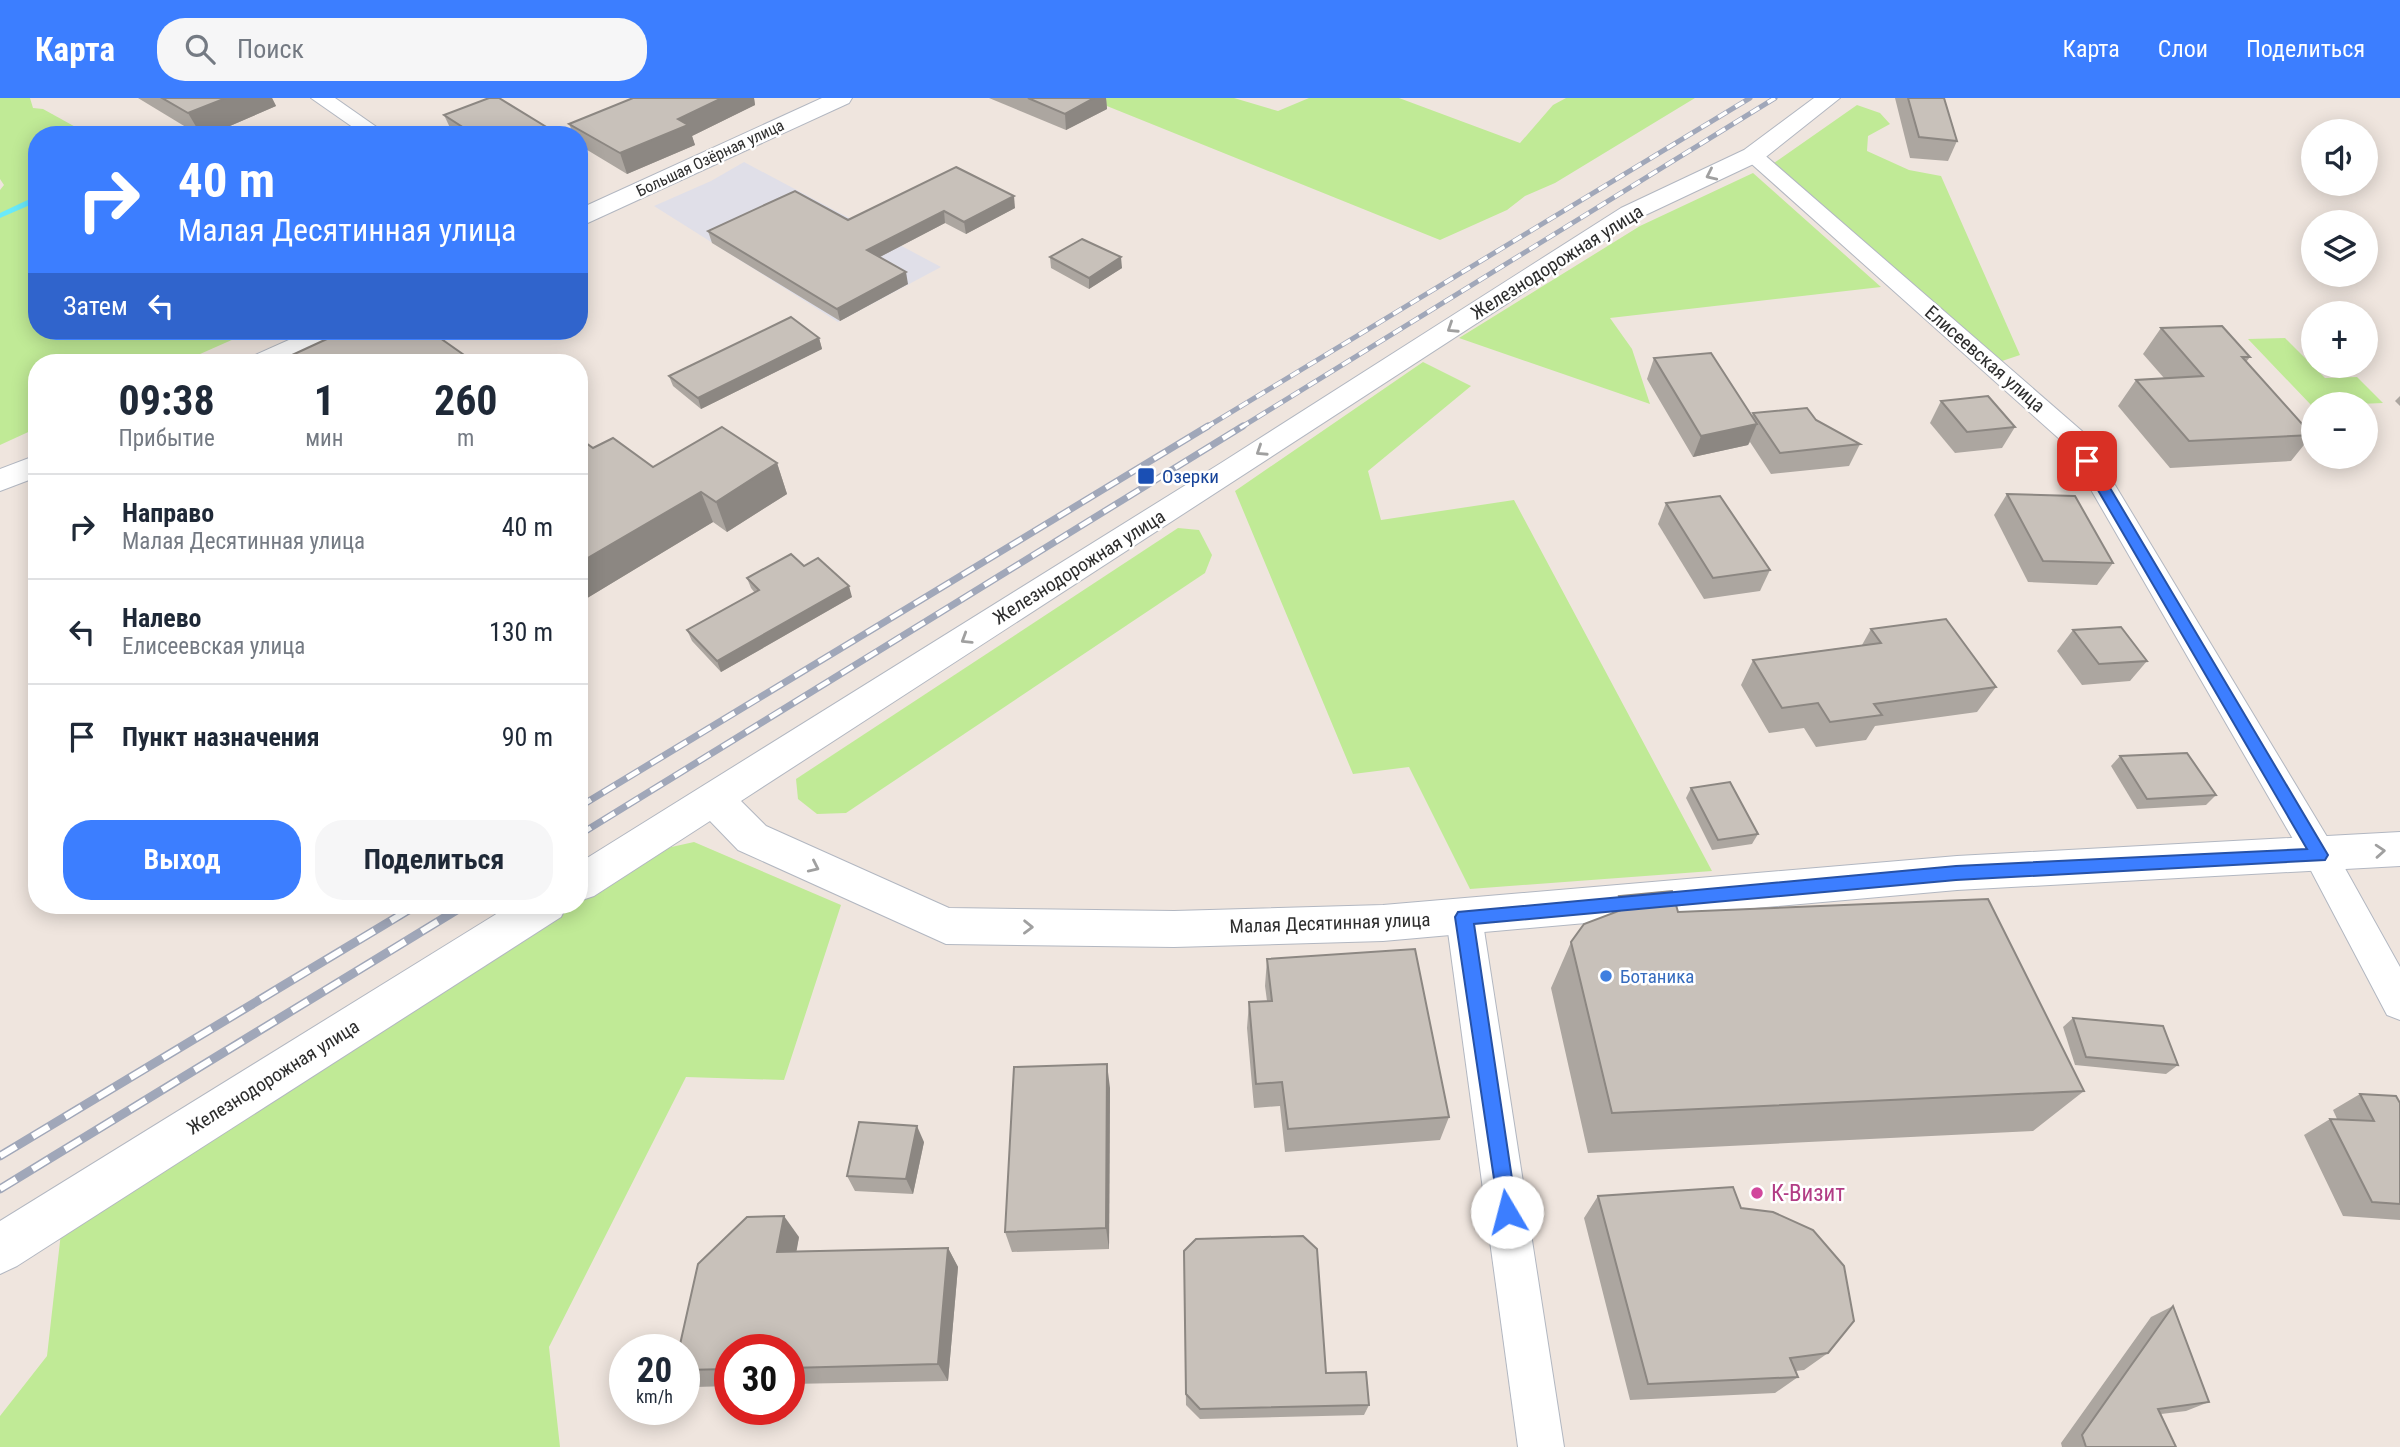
<!DOCTYPE html>
<html lang="ru">
<head>
<meta charset="utf-8">
<style>
  body { margin:0; font-family:"Roboto Condensed",sans-serif; background:#f6f6f7; color:#1f2937; height:100vh; display:flex; flex-direction:column; font-size:26px; white-space:nowrap }
  * { box-sizing:border-box; margin:0 }
  p { font-size:23px; color:#747a83 }
  .icon { flex:none; width:38px; height:38px; fill:none; stroke:currentColor; stroke-width:2; stroke-linecap:round; stroke-linejoin:round }
  .map { position:relative; flex:1; overflow:hidden }
  .panel { position:absolute; left:28px; top:256px; width:560px; height:560px; display:flex; flex-direction:column; background:#fff; border-radius:28px; box-shadow:0 4px 18px #0003 }
  .panel>* { flex:none }
  .banner { position:absolute; left:28px; top:28px; width:560px; height:214px; border-radius:28px; box-shadow:0 4px 18px #0003; background:#3c7eff; color:#fff; overflow:hidden }
  .fabs { position:absolute; left:2301px; top:21px; display:grid; gap:14px }
  .fabs a { display:grid; place-items:center; width:77px; height:77px; border-radius:50%; background:#fff; box-shadow:0 4px 18px #0003; font-size:35px }
  .speed { position:absolute; left:609px; top:1236px; display:flex; gap:14px; font-size:35px; font-weight:700; text-align:center }
  .speed>* { display:grid; place-content:center; width:91px; height:91px; border-radius:50%; background:#fff; box-shadow:0 4px 18px #0003; line-height:1 }
  .speed small { font-size:18px; font-weight:400 }
  .speed .limit { border:10px solid #d22; background:#fff; color:#111 }
  .pin { position:absolute; display:grid; place-items:center; width:60px; height:60px; color:#fff; margin:-30px; border-radius:14px; box-shadow:0 4px 10px #0006 }
  .me { position:absolute; width:77px; margin:-38px; rotate:352deg; stroke-linejoin:round; filter:drop-shadow(0 0 5px #0008) }
  .turn { display:flex; align-items:center; gap:24px; height:147px; padding:0 35px; font-size:32px }
  .turn .icon { width:91px; height:91px; stroke-width:2.5 }
  .turn b { display:block; font-size:49px; line-height:60px }
  .then { display:flex; align-items:center; height:66px; padding:0 35px; background:#0003; gap:14px; font-size:26px }
  .eta { display:flex; justify-content:space-evenly; align-items:center; height:119px; text-align:center }
  .eta b { font-size:42px; font-weight:700; line-height:49px }
  .button { display:flex; gap:14px; margin-top:auto; padding:14px 35px }
  .button a { flex:1; height:80px; border-radius:28px; background:#3c7eff; color:#fff; font-size:28px; font-weight:700; line-height:80px; text-align:center }
  .button a+a { background:#f6f6f7; color:#1f2937 }
  ul { padding:0; list-style:none }
  li { display:flex; align-items:center; gap:21px; height:105px; padding:0 35px; border-top:2px solid #e0e1e3 }
  li div { flex:1 }
  li b { display:block; font-size:26px }
  li em { font-style:normal }
  header { display:flex; align-items:center; gap:42px; box-sizing:border-box; height:98px; padding:0 35px; background:#3c7eff; color:#fff }
  header strong { font-size:33px }
  nav { display:flex; gap:38px; margin-inline-start:auto; font-size:24px }
  .search { width:490px; height:63px; background:#f6f6f7; display:flex; align-items:center; gap:18px; box-sizing:border-box; padding:0 24px; border-radius:28px; color:#747a83; font-size:26px }
  .map>svg:first-child { display:block }
</style>
</head>
<body>
<header>
<strong>Карта</strong>
<div class="search"><svg class="icon" aria-label="search" viewBox="0 0 24 24"><circle cx="10" cy="10" r="6"/><path d="M15 15l6 6"/></svg>Поиск</div>
<nav><a>Карта</a><a>Слои</a><a>Поделиться</a></nav>
</header>
<div class="map">
<svg width="2400" height="1349" viewBox="0 0 2400 1349">
  <rect width="100%" height="100%" fill="#efe5de"/>
  <path fill="#e0dfe8" d="M 744,64 L 941,169 L 838,224 L 654,108 L 711,83 Z"/>
  <g fill="#c0ea96">
    <path d="M 0,0 L 30,0 L 33,10 L 43,11 L 90,37 L 37,37 L 37,233 L 252,233 L 182,264 L 37,264 L 37,330 L 0,347 L 0,92 L 4,87 L 0,81 Z"/>
    <path d="M 1087,0 L 1234,0 L 1278,13 L 1309,0 L 1399,0 L 1520,45 L 1553,7 L 1566,0 L 1695,0 L 1555,85 L 1525,98 L 1507,112 L 1440,142 Z"/>
    <path d="M 1857,7 L 1880,15 L 1890,26 L 1868,38 L 1867,53 L 1909,72 L 1941,78 L 2020,257 L 2002,263 L 1774,65 Z"/>
    <path d="M 1753,75 L 1881,189 L 1610,220 L 1632,251 L 1650,306 L 1459,240 L 1640,128 Z"/>
    <path d="M 2285,240 L 2325,280 L 2357,279 L 2383,305 L 2312,308 L 2248,241 Z"/>
    <path d="M 1423,264 L 1471,288 L 1368,373 L 1381,422 L 1514,402 L 1712,773 L 1470,791 L 1409,669 L 1353,676 L 1235,393 Z"/>
    <path d="M 1178,430 L 1199,432 L 1212,457 L 1205,475 L 846,715 L 817,716 L 798,701 L 796,681 Z"/>
    <path d="M 694,744 L 841,807 L 784,982 L 686,979 L 549,1249 L 560,1349 L 0,1349 L 0,1318 L 47,1258 L 62,1126 L 566,807 L 579,807 L 579,798 L 649,754 Z"/>
  </g>
  <g fill="none" stroke-linecap="round" stroke-linejoin="round">
    <path fill="#69eafa" fill-rule="evenodd" d="M 34,99 L 37,99 L 37,104 L 0,120 L 0,115 Z"/>
    <g stroke="#b2b7c1" stroke-width="2">
      <g id="street">
        <path d="M 311,0 L 335,0 L 388,37 L 364,37 Z"/>
        <path d="M 1753,51 L 1760,53 L 2083,334 L 2332,747 L 2400,869 L 2400,922 L 2387,917 L 2308,767 L 2064,345 L 1746,61 L 1743,57 L 1746,53 Z"/>
        <path d="M 1464,804 L 1477,808 L 1482,819 L 1564,1349 L 1518,1349 L 1446,819 L 1451,808 Z"/>
      </g>
    </g>
    <g stroke="#b2b7c1" stroke-width="2">
      <g id="secondary">
        <path d="M 822,0 L 852,0 L 849,5 L 579,129 L 579,111 Z"/>
        <path d="M 1814,0 L 1840,0 L 1762,62 L 1639,120 L 741,703 L 766,728 L 949,810 L 1174,813 L 1383,807 L 1957,758 L 2400,734 L 2400,768 L 1957,792 L 1383,843 L 1174,849 L 946,846 L 738,752 L 710,723 L 594,798 L 579,803 L 579,765 L 1221,365 L 1621,110 L 1744,52 Z"/>
        <path d="M 309,233 L 346,233 L 342,239 L 286,264 L 248,264 L 253,258 Z"/>
        <path d="M 37,357 L 37,379 L 0,393 L 0,371 Z"/>
        <path d="M 511,807 L 567,807 L 561,819 L 17,1168 L 0,1176 L 0,1123 Z"/>
      </g>
    </g>
    <use href="#street" fill="#fff" fill-rule="evenodd"/>
    <use href="#secondary" fill="#fff" fill-rule="evenodd"/>
    <g stroke="#a0a7b9" stroke-width="5">
      <g id="rail-far2">
        <path d="M 1205,330 L 1750,0"/>
        <path d="M 1240,330 L 1775,0"/>
      </g>
    </g>
    <g stroke="#a0a7b9" stroke-width="7">
      <g id="rail-far1">
        <path d="M 579,709 L 1208,328"/>
        <path d="M 579,737 L 1243,328"/>
      </g>
    </g>
    <g stroke="#a0a7b9" stroke-width="9">
      <g id="rail">
        <path d="M 0,1058 L 417,807"/>
        <path d="M 0,1091 L 465,807"/>
      </g>
    </g>
    <use href="#rail-far2" stroke="#fff" stroke-width="3.5" stroke-dasharray="10" stroke-linecap="butt"/>
    <use href="#rail-far1" stroke="#fff" stroke-width="4.5" stroke-dasharray="14" stroke-linecap="butt"/>
    <use href="#rail" stroke="#fff" stroke-width="6" stroke-dasharray="19" stroke-linecap="butt"/>
  </g>
  <g fill="#aca6a0">
    <path d="M 138,0 L 272,0 L 276,8 L 209,37 L 199,37 Z"/>
    <path d="M 633,0 L 754,0 L 755,7 L 692,38 L 695,47 L 627,76 L 579,47 L 579,37 L 574,37 L 569,26 Z"/>
    <path d="M 989,0 L 1106,0 L 1107,11 L 1066,32 Z"/>
    <path d="M 1895,0 L 1944,0 L 1957,43 L 1948,63 L 1910,60 Z"/>
    <path d="M 444,17 L 553,33 L 555,37 L 455,37 L 452,34 Z"/>
    <path d="M 956,69 L 1015,110 L 966,136 L 945,125 L 880,159 L 908,186 L 840,223 L 712,145 L 708,133 L 848,122 Z"/>
    <path d="M 1050,159 L 1122,170 L 1089,191 L 1051,170 Z"/>
    <path d="M 2161,230 L 2250,259 L 2246,264 L 2312,337 L 2291,363 L 2170,370 L 2118,308 L 2136,282 L 2164,280 L 2143,256 Z"/>
    <path d="M 819,240 L 822,251 L 701,311 L 673,288 L 669,278 Z"/>
    <path d="M 1654,260 L 1752,318 L 1753,315 L 1816,322 L 1860,346 L 1849,368 L 1771,376 L 1750,344 L 1748,347 L 1693,359 L 1647,281 Z"/>
    <path d="M 2400,298 L 2400,308 L 2395,303 Z"/>
    <path d="M 1941,303 L 2015,329 L 2002,350 L 1955,355 L 1930,325 Z"/>
    <path d="M 579,340 L 593,350 L 653,369 L 777,365 L 787,396 L 727,434 L 713,424 L 579,505 Z"/>
    <path d="M 2007,396 L 2113,465 L 2097,487 L 2028,484 L 1994,417 Z"/>
    <path d="M 1666,405 L 1770,472 L 1760,493 L 1704,501 L 1658,426 Z"/>
    <path d="M 804,468 L 852,499 L 721,574 L 692,543 L 687,532 L 755,495 L 751,490 L 747,480 Z"/>
    <path d="M 1871,531 L 1996,589 L 1977,614 L 1875,628 L 1866,642 L 1816,649 L 1804,630 L 1769,635 L 1741,587 L 1753,562 L 1862,547 Z"/>
    <path d="M 2073,532 L 2147,563 L 2130,583 L 2082,587 L 2057,553 Z"/>
    <path d="M 2120,658 L 2216,697 L 2206,707 L 2137,711 L 2111,668 Z"/>
    <path d="M 1691,690 L 1758,736 L 1752,746 L 1712,752 L 1686,700 Z"/>
    <path d="M 1619,798 L 1678,814 L 2084,993 L 2033,1033 L 1588,1055 L 1551,890 L 1571,844 L 1611,816 Z"/>
    <path d="M 1267,861 L 1449,1019 L 1440,1042 L 1285,1054 L 1280,1008 L 1254,1010 L 1247,930 L 1249,904 L 1267,903 L 1265,888 Z"/>
    <path d="M 2073,920 L 2178,967 L 2166,976 L 2075,967 L 2063,929 Z"/>
    <path d="M 1110,990 L 1109,1151 L 1012,1154 L 1005,1134 Z"/>
    <path d="M 2360,996 L 2400,1005 L 2400,1122 L 2343,1118 L 2304,1037 L 2330,1021 L 2337,1021 L 2333,1012 Z"/>
    <path d="M 924,1044 L 913,1096 L 855,1093 L 847,1078 Z"/>
    <path d="M 1598,1098 L 1741,1110 L 1828,1255 L 1804,1272 L 1796,1273 L 1798,1279 L 1775,1295 L 1630,1302 L 1584,1120 Z"/>
    <path d="M 799,1139 L 796,1153 L 948,1150 L 958,1169 L 948,1283 L 789,1286 L 789,1251 L 730,1251 L 730,1288 L 695,1289 L 684,1280 L 684,1251 Z"/>
    <path d="M 1184,1153 L 1326,1275 L 1369,1307 L 1364,1317 L 1200,1321 L 1186,1307 Z"/>
    <path d="M 2173,1208 L 2209,1304 L 2186,1313 L 2161,1316 L 2176,1349 L 2062,1349 L 2061,1345 L 2151,1219 Z"/>
  </g>
  <g fill="#8c8782">
    <path d="M 226,0 L 272,0 L 276,8 L 209,37 L 201,37 L 188,15 Z"/>
    <path d="M 722,0 L 754,0 L 755,7 L 692,38 L 695,47 L 627,76 L 620,55 L 678,21 Z"/>
    <path d="M 1094,0 L 1106,0 L 1107,11 L 1066,32 L 1065,16 Z"/>
    <path d="M 553,33 L 555,37 L 544,37 Z"/>
    <path d="M 1014,98 L 1015,110 L 966,136 L 964,124 Z"/>
    <path d="M 944,113 L 945,125 L 870,164 L 867,152 Z"/>
    <path d="M 1121,159 L 1122,170 L 1089,191 L 1089,180 Z"/>
    <path d="M 906,174 L 908,186 L 840,223 L 837,211 Z"/>
    <path d="M 819,240 L 822,251 L 701,311 L 698,300 Z"/>
    <path d="M 1757,326 L 1748,347 L 1693,359 L 1701,338 Z"/>
    <path d="M 777,365 L 787,396 L 727,434 L 716,404 Z"/>
    <path d="M 701,394 L 713,424 L 579,505 L 579,465 Z"/>
    <path d="M 849,488 L 852,499 L 721,574 L 717,563 Z"/>
    <path d="M 1107,966 L 1110,990 L 1109,1151 L 1106,1130 Z"/>
    <path d="M 917,1028 L 924,1044 L 913,1096 L 906,1081 Z"/>
    <path d="M 784,1118 L 799,1139 L 793,1173 L 777,1154 Z"/>
    <path d="M 948,1150 L 958,1169 L 948,1283 L 938,1266 Z"/>
  </g>
  <g fill="#c8c1ba" stroke="#8c8782" stroke-width="2">
    <path d="M 162,0 L 226,0 L 188,15 Z"/>
    <path d="M 489,0 L 499,0 L 553,33 L 544,37 L 475,37 L 444,17 Z"/>
    <path d="M 633,0 L 722,0 L 678,21 L 688,27 L 620,55 L 569,26 Z"/>
    <path d="M 1028,0 L 1094,0 L 1065,16 Z"/>
    <path d="M 1908,0 L 1944,0 L 1957,43 L 1919,39 Z"/>
    <path d="M 956,69 L 1014,98 L 964,124 L 944,113 L 867,152 L 906,174 L 837,211 L 708,133 L 795,93 L 848,122 Z"/>
    <path d="M 1082,141 L 1121,159 L 1089,180 L 1050,159 Z"/>
    <path d="M 791,219 L 819,240 L 698,300 L 669,278 Z"/>
    <path d="M 2222,228 L 2250,259 L 2242,259 L 2312,337 L 2189,343 L 2136,282 L 2203,278 L 2161,230 Z"/>
    <path d="M 355,233 L 430,233 L 474,264 L 277,264 L 342,234 L 346,237 Z"/>
    <path d="M 1711,255 L 1757,326 L 1701,338 L 1654,260 Z"/>
    <path d="M 1988,298 L 2015,329 L 1967,334 L 1941,303 Z"/>
    <path d="M 1807,310 L 1816,322 L 1860,346 L 1780,355 L 1753,315 Z"/>
    <path d="M 722,329 L 777,365 L 716,404 L 701,394 L 579,465 L 579,340 L 593,350 L 613,340 L 653,369 Z"/>
    <path d="M 2007,396 L 2075,398 L 2113,465 L 2043,463 Z"/>
    <path d="M 1720,398 L 1770,472 L 1713,480 L 1666,405 Z"/>
    <path d="M 791,456 L 804,468 L 818,460 L 849,488 L 717,563 L 687,532 L 759,492 L 747,480 Z"/>
    <path d="M 1946,521 L 1996,589 L 1874,606 L 1882,617 L 1830,624 L 1818,605 L 1782,610 L 1753,562 L 1881,545 L 1871,531 Z"/>
    <path d="M 2121,529 L 2147,563 L 2099,566 L 2073,532 Z"/>
    <path d="M 2187,655 L 2216,697 L 2147,701 L 2120,658 Z"/>
    <path d="M 1730,684 L 1758,736 L 1718,742 L 1691,690 Z"/>
    <path d="M 1672,793 L 1678,814 L 1988,801 L 2084,993 L 1612,1015 L 1571,844 L 1584,826 L 1624,811 L 1619,798 Z"/>
    <path d="M 1415,851 L 1449,1019 L 1288,1031 L 1282,984 L 1256,986 L 1249,904 L 1272,903 L 1267,861 Z"/>
    <path d="M 2073,920 L 2163,928 L 2178,967 L 2086,959 Z"/>
    <path d="M 1107,966 L 1106,1130 L 1005,1134 L 1014,969 Z"/>
    <path d="M 2360,996 L 2396,998 L 2400,1005 L 2400,1106 L 2372,1104 L 2330,1021 L 2374,1023 Z"/>
    <path d="M 859,1024 L 917,1028 L 906,1081 L 847,1078 Z"/>
    <path d="M 1733,1089 L 1741,1110 L 1773,1114 L 1813,1132 L 1844,1168 L 1854,1223 L 1828,1255 L 1790,1260 L 1798,1279 L 1648,1286 L 1598,1098 Z"/>
    <path d="M 784,1118 L 777,1154 L 948,1150 L 938,1266 L 789,1270 L 789,1251 L 730,1251 L 730,1271 L 684,1272 L 684,1251 L 679,1251 L 698,1166 L 747,1119 Z"/>
    <path d="M 1303,1138 L 1317,1151 L 1326,1275 L 1366,1274 L 1369,1307 L 1200,1311 L 1186,1296 L 1184,1153 L 1196,1141 Z"/>
    <path d="M 2173,1208 L 2209,1304 L 2158,1311 L 2176,1349 L 2086,1349 L 2082,1337 Z"/>
  </g>
  <defs><path id="oneway-chevron" d="M-2-3.5L2.5 0L-2 3.5" fill="none" stroke-width="1.6" stroke-linecap="round" stroke-linejoin="round" transform="scale(1.75)"/></defs>
  <g stroke="#a0a0a0">
    <use href="#oneway-chevron" transform="translate(1711 77) rotate(155)"/>
    <use href="#oneway-chevron" transform="translate(1452 230) rotate(147)"/>
    <use href="#oneway-chevron" transform="translate(1261 353) rotate(147)"/>
    <use href="#oneway-chevron" transform="translate(966 541) rotate(148)"/>
    <use href="#oneway-chevron" transform="translate(2380 753) rotate(-4)"/>
    <use href="#oneway-chevron" transform="translate(814 769) rotate(25)"/>
    <use href="#oneway-chevron" transform="translate(1028 829) rotate(1)"/>
  </g>
  <path fill="#3c7eff" stroke="#2752a6" stroke-width="2" d="M 2087,359 L 2094,363 L 2325,752 L 2328,757 L 2325,762 L 1956,782 L 1474,826 L 1517,1114 L 1514,1121 L 1507,1124 L 1500,1121 L 1455,819 L 1458,814 L 1956,768 L 2307,751 L 2081,363 Z"/>
  <rect fill="#1a4fb4" stroke="#fff" stroke-width="2.5" x="1137" y="369" width="18" height="18" rx="3.5"/>
  <circle fill="#3f7fe0" stroke="#fff" stroke-width="2.5" cx="1606" cy="878" r="7"/>
  <circle fill="#d1479c" stroke="#fff" stroke-width="2.5" cx="1757" cy="1095" r="7"/>
  <g text-anchor="middle" dominant-baseline="central" stroke-width="5" stroke-linejoin="round" paint-order="stroke">
    <g font-size="16" fill="#2d2d2d" stroke="#fff">
      <text transform="translate(710 60) rotate(-25)">Большая Озёрная улица</text>
    </g>
    <g font-size="19" fill="#2d2d2d" stroke="#fff">
      <text transform="translate(1557 164) rotate(-32)">Железнодорожная улица</text>
      <text transform="translate(1985 261) rotate(41)">Елисеевская улица</text>
      <text transform="translate(1079 469) rotate(-32)">Железнодорожная улица</text>
      <text transform="translate(1330 825) rotate(-2)">Малая Десятинная улица</text>
      <text transform="translate(273 979) rotate(-32)">Железнодорожная улица</text>
    </g>
    <g font-size="19" fill="#164399" stroke="#fff" text-anchor="start">
      <text x="1162" y="378">Озерки</text>
    </g>
    <g font-size="19" fill="#366cbe" stroke="#fff" text-anchor="start">
      <text x="1620" y="878">Ботаника</text>
    </g>
    <g font-size="23" fill="#b23c85" stroke="#fff" text-anchor="start">
      <text x="1771" y="1095">К-Визит</text>
    </g>
  </g>
</svg>
<div class="fabs">
<a><svg class="icon" aria-label="sound" viewBox="0 0 24 24"><path d="M4 9h4l5-4v14l-5-4H4zM17 9q2 3 0 6"/></svg></a>
<a><svg class="icon" aria-label="layers" viewBox="0 0 24 24"><path d="M12 4l9 5-9 5-9-5zM3 14l9 5 9-5"/></svg></a>
<a>+</a>
<a>−</a>
</div>
<div class="speed"><div>20<small>km/h</small></div><div class="limit">30</div></div>
<div class="pin" style="left:2087px;top:363px;background:#d93025"><svg class="icon" aria-label="arrive" viewBox="0 0 24 24"><path d="M6 21V4h12l-3 4 3 4H6"/></svg></div>
<svg class="me" style="left:1507px;top:1114px" viewBox="-20 -20 40 40"><circle r="19" fill="#fff"/><path d="M0-13L10 11 0 6-10 11z" fill="#3c7eff"/></svg>
<div class="banner">
<div class="turn"><svg class="icon" aria-label="right" viewBox="0 0 24 24"><path d="M7 20v-9h11M14 6l5 5-5 5"/></svg><div><b>40 m</b>Малая Десятинная улица</div></div>
<div class="then">Затем<svg class="icon" aria-label="left" viewBox="0 0 24 24"><path d="M17 20v-9H6M10 6l-5 5 5 5"/></svg></div>
</div>
<section class="panel">
<div class="eta">
<div><b>09:38</b><p>Прибытие</p></div>
<div><b>1</b><p>мин</p></div>
<div><b>260</b><p>m</p></div>
</div>
<ul>
<li><svg class="icon" aria-label="right" viewBox="0 0 24 24"><path d="M7 20v-9h11M14 6l5 5-5 5"/></svg><div><b>Направо</b><p>Малая Десятинная улица</p></div><em>40 m</em></li>
<li><svg class="icon" aria-label="left" viewBox="0 0 24 24"><path d="M17 20v-9H6M10 6l-5 5 5 5"/></svg><div><b>Налево</b><p>Елисеевская улица</p></div><em>130 m</em></li>
<li><svg class="icon" aria-label="arrive" viewBox="0 0 24 24"><path d="M6 21V4h12l-3 4 3 4H6"/></svg><div><b>Пункт назначения</b></div><em>90 m</em></li>
</ul>
<div class="button"><a>Выход</a><a>Поделиться</a></div>
</section>
</div>
</body>
</html>
